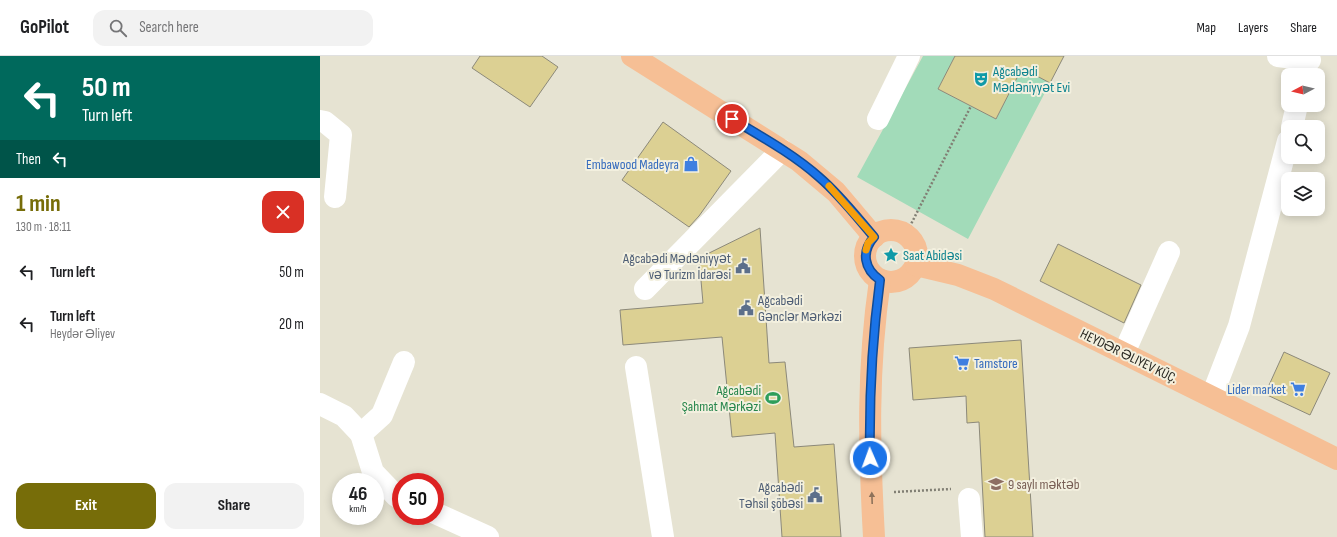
<!DOCTYPE html>
<html lang="en">
<head>
<meta charset="utf-8">
<style>
  body { margin:0; font-family:"Sofia Sans Condensed",sans-serif; background:#f2f2f2; color:#202124; height:100vh; display:flex; flex-direction:column; font-size:15px; white-space:nowrap }
  * { box-sizing:border-box; margin:0 }
  p { font-size:13px; color:#757577 }
  .icon { flex:none; width:22px; height:22px; fill:none; stroke:currentColor; stroke-width:2; stroke-linecap:round; stroke-linejoin:round }
  .map { position:relative; flex:1; overflow:hidden }
  .side { display:flex; flex-direction:column; background:#fff; width:320px }
  .side>* { flex:none }
  .guide { background:#00695c; color:#fff; overflow:hidden }
  .needle { width:26px; rotate:263deg }
  .controls { position:absolute; left:961px; top:12px; display:grid; gap:8px }
  .controls a { display:grid; place-items:center; width:44px; height:44px; border-radius:8px; background:#fff; box-shadow:0 2px 10px #0003; font-size:20px }
  .speed { position:absolute; left:12px; top:417px; display:flex; gap:8px; font-size:20px; font-weight:700; text-align:center }
  .speed>* { display:grid; place-content:center; width:52px; height:52px; border-radius:50%; background:#fff; box-shadow:0 2px 10px #0003; line-height:1 }
  .speed small { font-size:10px; font-weight:400 }
  .speed .limit { border:6px solid #d22; background:#fff; color:#111 }
  .pin { position:absolute; display:grid; place-items:center; width:34px; height:34px; color:#fff; margin:-17px; border:2px solid #fff; border-radius:50%; box-shadow:0 1px 4px #0007 }
  .me { position:absolute; width:44px; margin:-22px; rotate:358deg; stroke-linejoin:round; filter:drop-shadow(0 0 3px #0008) }
  .turn { display:flex; align-items:center; gap:14px; height:84px; padding:0 16px; font-size:18px }
  .turn .icon { width:52px; height:52px; stroke-width:2.5 }
  .turn b { display:block; font-size:28px; line-height:34px }
  .then { display:flex; align-items:center; height:38px; padding:0 16px; background:#0003; gap:8px; font-size:15px }
  .round { display:grid; place-items:center; flex:none; width:42px; height:42px; border-radius:12px; background:#f2f2f2 }
  .head { display:flex; align-items:center; justify-content:space-between; height:68px; padding:0 16px }
  h1 { font-size:24px; font-weight:700; line-height:30px; color:#776d09 }
  .button { display:flex; gap:8px; margin-top:auto; padding:8px 16px }
  .button a { flex:1; height:46px; border-radius:12px; background:#776d09; color:#fff; font-size:16px; font-weight:700; line-height:46px; text-align:center }
  .button a+a { background:#f2f2f2; color:#202124 }
  ul { padding:0; list-style:none }
  li { display:flex; align-items:center; gap:12px; height:52px; padding:0 16px }
  li div { flex:1 }
  li b { display:block; font-size:15px }
  li em { font-style:normal }
  header { display:flex; align-items:center; gap:24px; box-sizing:border-box; height:56px; padding:0 20px; background:#fff; border-bottom:1px solid #e0e0e0 }
  header strong { font-size:19px }
  nav { display:flex; gap:22px; margin-inline-start:auto; font-size:14px }
  .search { width:280px; height:36px; background:#f2f2f2; display:flex; align-items:center; gap:10px; box-sizing:border-box; padding:0 14px; border-radius:12px; color:#757577; font-size:15px }
  main { display:flex; flex:1; min-height:0 }
  .map>svg:first-child { display:block }
</style>
</head>
<body>
<header>
<strong>GoPilot</strong>
<div class="search"><svg class="icon" aria-label="search" viewBox="0 0 24 24"><circle cx="10" cy="10" r="6"/><path d="M15 15l6 6"/></svg>Search here</div>
<nav><a>Map</a><a>Layers</a><a>Share</a></nav>
</header>
<main>
<section class="side">
<div class="guide">
<div class="turn"><svg class="icon" aria-label="left" viewBox="0 0 24 24"><path d="M17 20v-9H6M10 6l-5 5 5 5"/></svg><div><b>50 m</b>Turn left</div></div>
<div class="then">Then<svg class="icon" aria-label="left" viewBox="0 0 24 24"><path d="M17 20v-9H6M10 6l-5 5 5 5"/></svg></div>
</div>
<div class="head"><div><h1>1 min</h1><p>130 m · 18:11</p></div><a class="round" style="background:#d93025;color:#fff"><svg class="icon" aria-label="close" viewBox="0 0 24 24"><path d="M6 6l12 12M18 6L6 18"/></svg></a></div>
<ul>
<li><svg class="icon" aria-label="left" viewBox="0 0 24 24"><path d="M17 20v-9H6M10 6l-5 5 5 5"/></svg><div><b>Turn left</b></div><em>50 m</em></li>
<li><svg class="icon" aria-label="left" viewBox="0 0 24 24"><path d="M17 20v-9H6M10 6l-5 5 5 5"/></svg><div><b>Turn left</b><p>Heydər Əliyev</p></div><em>20 m</em></li>
</ul>
<div class="button"><a>Exit</a><a>Share</a></div>
</section>
<div class="map">
<svg width="1017" height="481" viewBox="0 0 1017 481">
  <rect width="100%" height="100%" fill="#e6e3d2"/>
  <path fill="#a2dbb9" d="M 603,0 L 635,0 L 618,33 L 676,63 L 702,12 L 730,27 L 648,183 L 537,121 Z"/>
  <g fill="#dcd093" stroke="#8c897a">
    <path d="M 160,0 L 222,0 L 238,11 L 210,51 L 152,12 Z"/>
    <path d="M 635,0 L 744,0 L 730,27 L 702,12 L 676,63 L 618,33 Z"/>
    <path d="M 343,66 L 411,115 L 379,160 L 369,171 L 302,124 Z"/>
    <path d="M 440,172 L 449,307 L 465,306 L 474,391 L 514,388 L 521,481 L 462,481 L 455,377 L 412,381 L 402,281 L 303,289 L 300,254 L 383,247 L 379,202 Z"/>
    <path d="M 738,188 L 821,229 L 804,267 L 720,225 Z"/>
    <path d="M 701,284 L 713,481 L 665,481 L 659,366 L 647,367 L 646,340 L 593,344 L 589,292 Z"/>
    <path d="M 964,296 L 1010,317 L 990,359 L 945,338 Z"/>
  </g>
  <g fill="none" stroke-linecap="round" stroke-linejoin="round">
    <g stroke="#817f74" stroke-width="2.5" stroke-dasharray="2 2" stroke-linecap="butt">
      <path d="M 586,178 L 651,50"/>
      <path d="M 574,436 L 631,433"/>
    </g>
    <g stroke="#fff" stroke-width="22">
      <path d="M 958,0 L 990,4"/>
      <path d="M 558,63 L 589,0"/>
      <path d="M 0,65 L 5,66 L 21,79 L 15,141"/>
      <path d="M 972,71 L 977,49"/>
      <path d="M 325,233 L 462,94"/>
      <path d="M 804,297 L 849,196"/>
      <path d="M 316,311 L 343,481"/>
      <path d="M 892,340 L 919,270 L 968,85"/>
      <path d="M 0,348 L 24,360 L 41,378 L 53,416 L 76,440 L 81,442"/>
      <path d="M 41,378 L 62,359 L 84,306"/>
      <path d="M 649,443 L 652,481"/>
      <path d="M 115,457 L 168,481"/>
    </g>
    <g stroke="#f6bf95" stroke-width="22">
      <path d="M 312,0 L 479,105 L 516,136 L 554,181"/>
      <circle cx="571" cy="200" r="26"/>
      <path d="M 596,209 L 638,219 L 674,233 L 1017,403"/>
      <path d="M 554,481 C 549,392 547,313 560,224"/>
    </g>
  </g>
  <defs><path id="oneway-solid" d="M-6-.8H1V-3.2L6.5 0L1 3.2V.8H-6Z"/></defs>
  <use fill="#8e725a" href="#oneway-solid" transform="translate(552 442) rotate(-92)"/>
  <g fill="none" stroke-linecap="round" stroke-linejoin="round">
    <g stroke="#114b97" stroke-width="10">
      <path id="route" d="M 412,63 C 442,81 473,98 499,121 C 520,139 536,160 554,181 C 541,196 544,213 560,224 C 552,284 549,342 550,402"/>
    </g>
    <use href="#route" stroke="#1a73e8" stroke-width="7"/>
    <path stroke="#f59e0b" stroke-width="7" d="M 509,130 L 554,181 L 548,187 L 546,194"/>
  </g>
  <defs>
    <g id="theatre-bare" transform="scale(1.2)"><path d="M-5-5.5Q0-4 5-5.5V0Q5 5 0 6Q-5 5-5 0ZM-3.3-2.5H-1v1.5H-3.3ZM1-2.5H3.3v1.5H1ZM-2.8 1Q0 5.5 2.8 1Z" fill="#0f9aa8" stroke="#f3f0df" stroke-width="2.5" paint-order="stroke"/></g>
    <g id="shop-bare" transform="scale(1.2)"><path d="M-5-2.5h2.3a2.7 3.5 0 0 1 5.4 0H5L5.5 6h-11ZM-1.5-2.5h3a1.5 2.3 0 0 0-3 0Z" fill="#3f7fe0" stroke="#f3f0df" stroke-width="2.5" paint-order="stroke"/></g>
    <g id="sight-bare" transform="scale(1.2)"><path d="M0-6L1.8-2.2L6-1.7L2.9 1.2L3.7 5.4L0 3.3L-3.7 5.4L-2.9 1.2L-6-1.7L-1.8-2.2Z" fill="#0f9aa8" stroke="#f3f0df" stroke-width="2.5" paint-order="stroke"/></g>
    <g id="civic-bare" transform="scale(1.2)"><path d="M-.6-6.5H3V-4.5H.6V-3L4-1V1h2V6H-6V1h2V-1L-.6-3ZM-1.2 2.5V6h2.4V2.5Z" fill="#5c6f8a" stroke="#f3f0df" stroke-width="2.5" paint-order="stroke"/></g>
    <g id="supermarket-bare" transform="scale(1.2)"><path d="M-6-5.5h2.5l.6 2H6L4.5 2H-2.5L-4.4-4H-6ZM-1.5 3.2a1.3 1.3 0 1 0 .1 0ZM3 3.2a1.3 1.3 0 1 0 .1 0Z" fill="#3f7fe0" stroke="#f3f0df" stroke-width="2.5" paint-order="stroke"/></g>
    <g id="stadium-bare" transform="scale(1.2)"><path d="M0-5a6.5 5 0 1 0 0 10a6.5 5 0 1 0 0-10ZM-3.5-1.8h7v3.6h-7Z" fill="#2e9e5b" stroke="#f3f0df" stroke-width="2.5" paint-order="stroke"/></g>
    <g id="school-bare" transform="scale(1.2)"><path d="M0-5L7-2L0 1L-7-2ZM-4 1L0 2.5L4 1V4Q0 6-4 4Z" fill="#8d6e63" stroke="#f3f0df" stroke-width="2.5" paint-order="stroke"/></g>
  </defs>
  <g fill-rule="evenodd">
    <use href="#theatre-bare" x="661" y="23"/>
    <use href="#shop-bare" x="371" y="108"/>
    <use href="#sight-bare" x="571" y="199"/>
    <use href="#civic-bare" x="423" y="210"/>
    <use href="#civic-bare" x="426" y="252"/>
    <use href="#supermarket-bare" x="642" y="307"/>
    <use href="#supermarket-bare" x="978" y="333"/>
    <use href="#stadium-bare" x="453" y="342"/>
    <use href="#school-bare" x="676" y="428"/>
    <use href="#civic-bare" x="495" y="439"/>
  </g>
  <g text-anchor="middle" dominant-baseline="central" stroke-width="4" stroke-linejoin="round" paint-order="stroke">
    <g font-size="14" fill="#0d838f" stroke="#f3f0df" text-anchor="start">
      <text x="673" y="15">Ağcabədi<tspan x="673" dy="16">Mədəniyyət Evi</tspan></text>
      <text x="583" y="199">Saat Abidəsi</text>
    </g>
    <g font-size="14" fill="#366cbe" stroke="#f3f0df" text-anchor="end">
      <text x="359" y="108">Embawood Madeyra</text>
      <text x="654" y="307" text-anchor="start">Tamstore</text>
      <text x="966" y="333">Lider market</text>
    </g>
    <g font-size="14" fill="#4e5e75" stroke="#f3f0df" text-anchor="end">
      <text x="411" y="202">Ağcabədi Mədəniyyət<tspan x="411" dy="16">və Turizm İdarəsi</tspan></text>
      <text x="438" y="244" text-anchor="start">Ağcabədi<tspan x="438" dy="16">Gənclər Mərkəzi</tspan></text>
      <text x="483" y="431">Ağcabədi<tspan x="483" dy="16">Təhsil şöbəsi</tspan></text>
    </g>
    <g font-size="14" fill="#272620" stroke="#f3f0df">
      <text transform="translate(809 300) rotate(26)">HEYDƏR ƏLIYEV KÜÇ.</text>
    </g>
    <g font-size="14" fill="#27864d" stroke="#f3f0df" text-anchor="end">
      <text x="441" y="334">Ağcabədi<tspan x="441" dy="16">Şahmat Mərkəzi</tspan></text>
    </g>
    <g font-size="14" fill="#785e54" stroke="#f3f0df" text-anchor="start">
      <text x="688" y="428">9 saylı məktəb</text>
    </g>
  </g>
</svg>
<div class="controls">
<a><svg class="needle" viewBox="-14 -14 28 28"><path d="M0-13l5 13h-10z" fill="#e53935"/><path d="M0 13l5-13h-10z" fill="#757577"/></svg></a>
<a><svg class="icon" aria-label="search" viewBox="0 0 24 24"><circle cx="10" cy="10" r="6"/><path d="M15 15l6 6"/></svg></a>
<a><svg class="icon" aria-label="layers" viewBox="0 0 24 24"><path d="M12 4l9 5-9 5-9-5zM3 14l9 5 9-5"/></svg></a>
</div>
<div class="speed"><div>46<small>km/h</small></div><div class="limit">50</div></div>
<div class="pin" style="left:412px;top:63px;background:#d93025"><svg class="icon" aria-label="arrive" viewBox="0 0 24 24"><path d="M6 21V4h12l-3 4 3 4H6"/></svg></div>
<svg class="me" style="left:550px;top:402px" viewBox="-20 -20 40 40"><circle r="17" fill="#1a73e8" stroke="#fff" stroke-width="3"/><path d="M0-11L8 9 0 5-8 9z" fill="#fff"/></svg>
</div>
</main>
</body>
</html>
